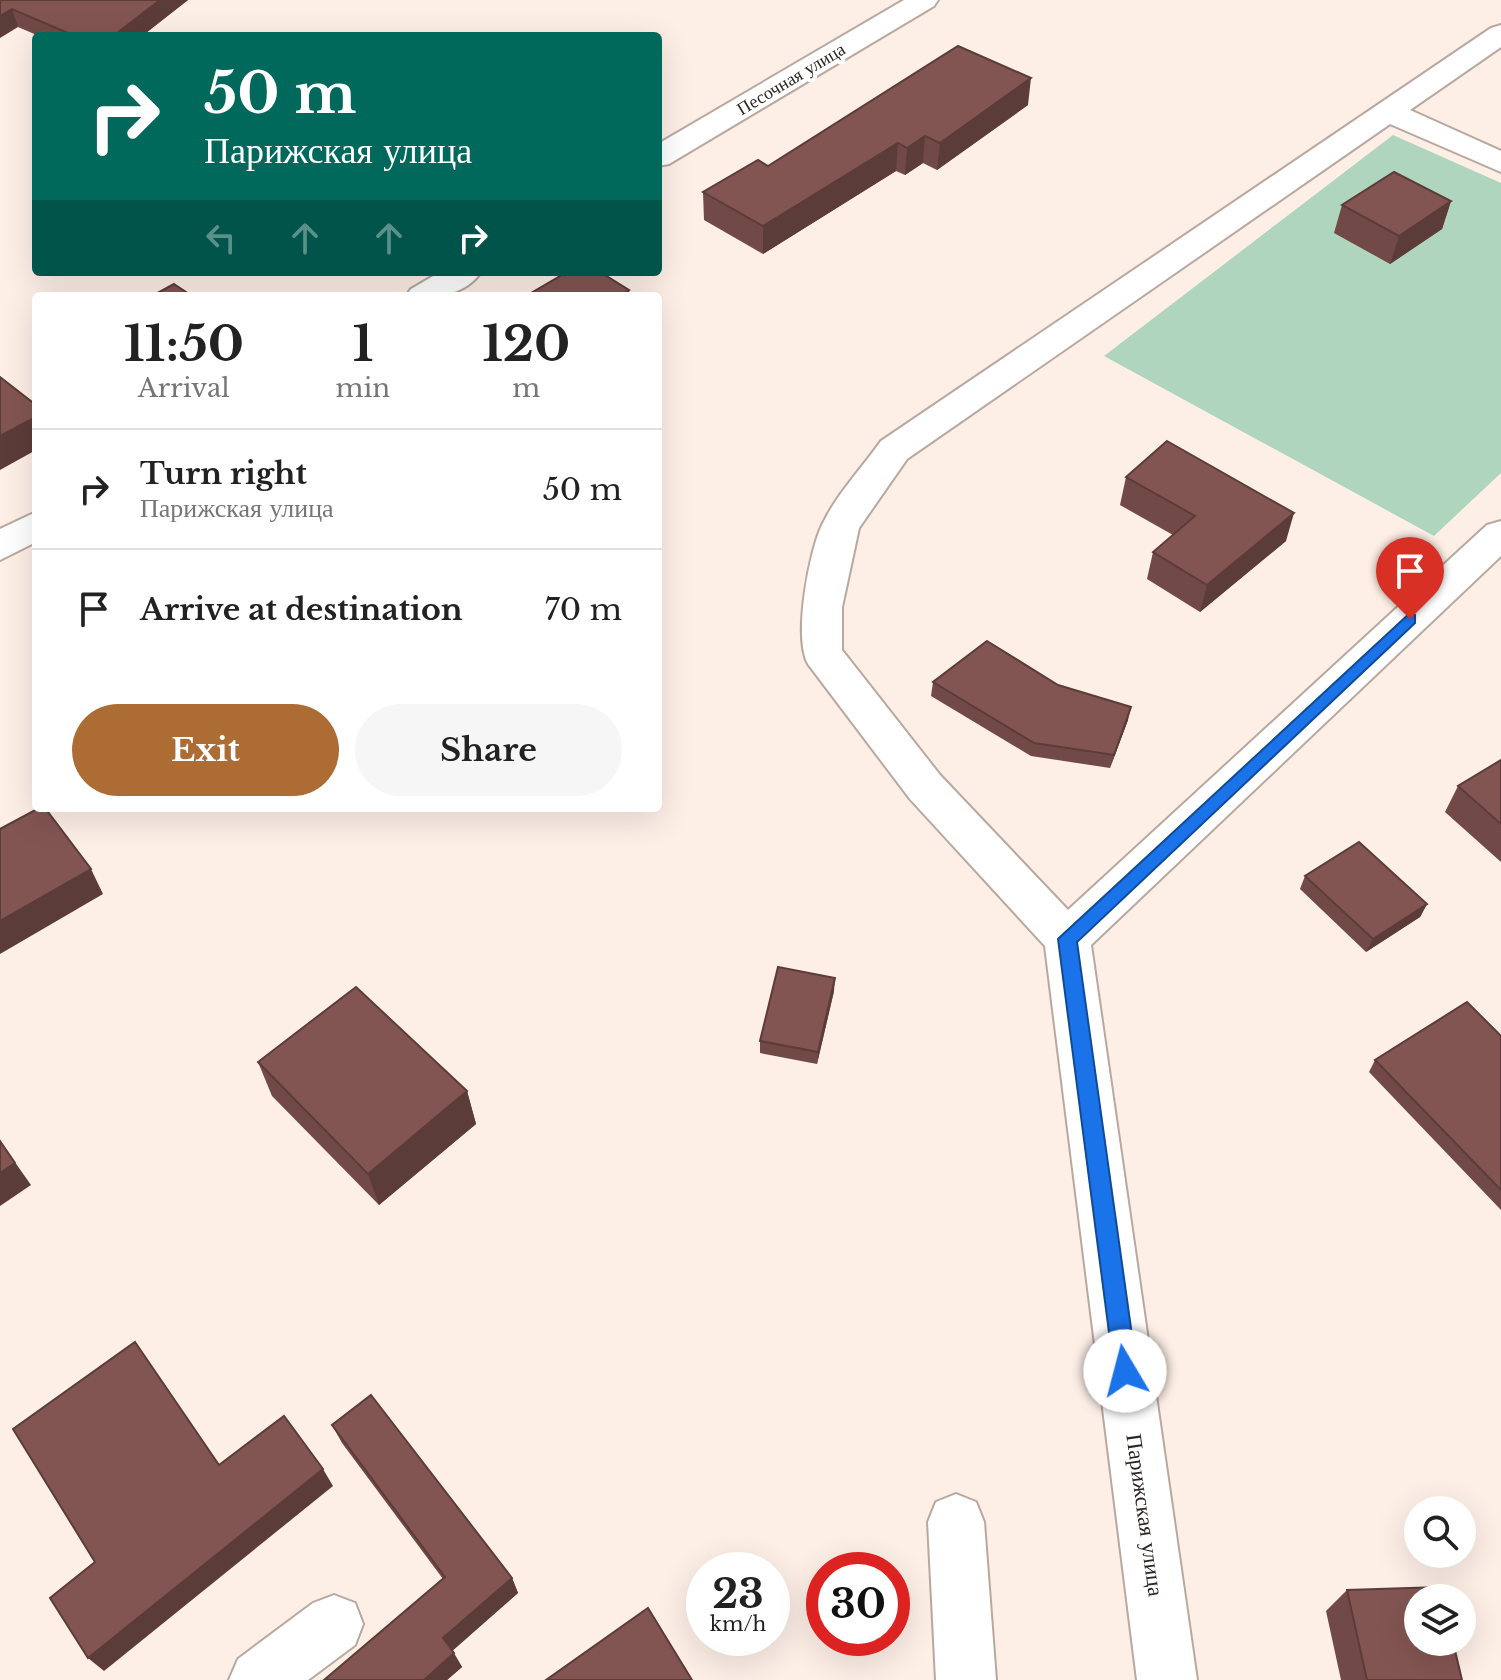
<!DOCTYPE html>
<html lang="en">
<head>
<meta charset="utf-8">
<style>
  body { margin:0; font-family:"Libre Baskerville",serif; background:#f6f6f6; color:#222; height:100vh; display:flex; flex-direction:column; font-size:30px; white-space:nowrap }
  * { box-sizing:border-box; margin:0 }
  p { font-size:26px; color:#767676 }
  .icon { flex:none; width:44px; height:44px; fill:none; stroke:currentColor; stroke-width:2; stroke-linecap:round; stroke-linejoin:round }
  .map { position:relative; flex:1; overflow:hidden }
  .side { position:absolute; left:32px; top:292px; width:630px; height:520px; display:flex; flex-direction:column; background:#fff; border-radius:8px; box-shadow:0 8px 32px #0002 }
  .side>* { flex:none }
  .banner { position:absolute; left:32px; top:32px; width:630px; height:244px; border-radius:8px; box-shadow:0 8px 32px #0002; background:#00695c; color:#fff; overflow:hidden }
  .controls { position:absolute; left:1404px; top:1496px; display:grid; gap:16px }
  .controls a { display:grid; place-items:center; width:72px; height:72px; border-radius:50%; background:#fff; box-shadow:0 8px 32px #0002; font-size:40px }
  .speed { position:absolute; left:686px; top:1552px; display:flex; gap:16px; font-size:40px; font-weight:700; text-align:center }
  .speed>* { display:grid; place-content:center; width:104px; height:104px; border-radius:50%; background:#fff; box-shadow:0 8px 32px #0002; line-height:1 }
  .speed small { font-size:20px; font-weight:400 }
  .speed .limit { border:12px solid #d22; background:#fff; color:#111 }
  .pin { position:absolute; display:grid; place-items:center; width:68px; height:68px; color:#fff; margin:-82px -34px; border-radius:50% 50% 50% 0; rotate:-45deg; box-shadow:0 0 8px #0007 }
  .pin .icon { rotate:45deg }
  .me { position:absolute; width:88px; margin:-44px; rotate:352deg; stroke-linejoin:round; filter:drop-shadow(0 0 6px #0008) }
  .turn { display:flex; align-items:center; gap:28px; height:168px; padding:0 40px; font-size:36px }
  .turn .icon { width:104px; height:104px; stroke-width:2.5 }
  .turn b { display:block; font-size:56px; line-height:68px }
  .lanes { display:flex; align-items:center; height:76px; padding:0 40px; background:#0003; justify-content:center; gap:40px; direction:ltr }
  .lanes .off { opacity:.35 }
  .eta { display:flex; justify-content:space-evenly; align-items:center; height:136px; text-align:center }
  .eta b { font-size:48px; font-weight:700; line-height:56px }
  .cta { display:flex; gap:16px; margin-top:auto; padding:16px 40px }
  .cta a { flex:1; height:92px; border-radius:48px; background:#ac6c34; color:#fff; font-size:32px; font-weight:700; line-height:92px; text-align:center }
  .cta a+a { background:#f6f6f6; color:#222 }
  ul { padding:0; list-style:none }
  li { display:flex; align-items:center; gap:24px; height:120px; padding:0 40px; border-top:2px solid #e0e0e0 }
  li div { flex:1 }
  li b { display:block; font-size:30px }
  li em { font-style:normal }
  .map>svg:first-child { display:block }
</style>
</head>
<body>
<div class="map">
<svg width="1501" height="1680" viewBox="0 0 1501 1680">
  <rect width="100%" height="100%" fill="#fdefe6"/>
  <path fill="#b0d5be" d="M 1393,135 L 1501,183 L 1501,473 L 1434,536 L 1104,356 Z"/>
  <g fill="none" stroke-linecap="round" stroke-linejoin="round">
    <g stroke="#b9a89f" stroke-width="4">
      <g id="minor">
        <path d="M 904,0 L 938,0 L 934,6 L 669,164 L 658,166 L 658,144 Z"/>
        <path d="M 1501,25 L 1501,47 L 1410,110 L 1501,151 L 1501,172 L 1390,124 L 907,459 L 859,528 L 842,607 L 842,650 L 940,775 L 1068,910 L 1487,525 L 1501,521 L 1501,556 L 1091,945 L 1197,1680 L 1137,1680 L 1045,946 L 910,799 L 808,664 C 793,638 809,550 823,523 C 837,494 862,468 881,441 L 1491,28 Z"/>
        <path d="M 440,272 L 481,272 C 463,298 434,296 406,296 L 411,289 Z"/>
        <path d="M 36,512 L 36,542 L 0,560 L 0,529 Z"/>
        <path d="M 956,1494 L 976,1502 L 984,1522 L 996,1680 L 936,1680 L 928,1522 L 936,1502 Z"/>
        <path d="M 334,1595 L 355,1603 L 363,1624 L 355,1645 L 308,1680 L 229,1680 L 238,1659 L 313,1603 Z"/>
      </g>
    </g>
    <use href="#minor" fill="#fff" fill-rule="evenodd"/>
  </g>
  <g fill="#714947">
    <path d="M 0,0 L 188,0 L 142,36 L 39,36 L 18,27 Z"/>
    <path d="M 1028,105 L 937,170 L 923,163 L 905,175 L 896,171 L 763,254 L 704,220 L 703,192 L 768,166 Z"/>
    <path d="M 1451,201 L 1442,229 L 1390,264 L 1334,233 L 1342,205 Z"/>
    <path d="M 1126,477 L 1286,541 L 1200,612 L 1147,579 L 1153,552 L 1173,535 L 1120,505 Z"/>
    <path d="M 933,682 L 1058,685 L 1128,720 L 1110,768 L 1031,756 L 931,696 Z"/>
    <path d="M 1501,760 L 1501,862 L 1445,812 L 1458,786 Z"/>
    <path d="M 1305,876 L 1427,904 L 1420,917 L 1366,952 L 1300,889 Z"/>
    <path d="M 834,991 L 817,1064 L 760,1053 L 760,1041 Z"/>
    <path d="M 1501,1036 L 1501,1210 L 1369,1072 L 1375,1060 Z"/>
    <path d="M 258,1062 L 467,1091 L 476,1124 L 379,1205 L 272,1096 Z"/>
    <path d="M 332,1425 L 512,1578 L 518,1593 L 452,1651 L 462,1667 L 447,1680 L 443,1579 L 342,1443 Z"/>
    <path d="M 1347,1590 L 1462,1680 L 1341,1680 L 1326,1611 Z"/>
  </g>
  <g fill="#5c3c39">
    <path d="M 160,0 L 188,0 L 142,36 L 113,36 Z"/>
    <path d="M 12,9 L 18,27 L 0,38 L 0,16 Z"/>
    <path d="M 1031,78 L 1028,105 L 937,170 L 940,143 Z"/>
    <path d="M 925,136 L 923,163 L 905,175 L 907,148 Z"/>
    <path d="M 898,143 L 896,171 L 763,254 L 763,226 Z"/>
    <path d="M 1451,201 L 1442,229 L 1390,264 L 1399,236 Z"/>
    <path d="M 629,290 L 630,296 L 620,296 Z"/>
    <path d="M 36,417 L 36,450 L 0,470 L 0,436 Z"/>
    <path d="M 1294,513 L 1286,541 L 1200,612 L 1207,585 Z"/>
    <path d="M 1131,707 L 1128,720 L 1110,768 L 1114,755 Z"/>
    <path d="M 91,869 L 103,894 L 0,954 L 0,921 Z"/>
    <path d="M 1427,904 L 1420,917 L 1366,952 L 1373,939 Z"/>
    <path d="M 835,978 L 834,991 L 817,1064 L 818,1052 Z"/>
    <path d="M 467,1091 L 476,1124 L 379,1205 L 368,1174 Z"/>
    <path d="M 0,1141 L 31,1185 L 0,1206 Z"/>
    <path d="M 323,1469 L 333,1486 L 104,1671 L 88,1658 Z"/>
    <path d="M 512,1578 L 518,1593 L 451,1652 L 443,1638 Z"/>
    <path d="M 454,1653 L 462,1667 L 447,1680 L 424,1680 Z"/>
  </g>
  <g fill="#835552" stroke="#5c3c39" stroke-width="2">
    <path d="M 0,0 L 160,0 L 113,36 L 75,36 L 12,9 L 0,16 Z"/>
    <path d="M 958,46 L 1031,78 L 940,143 L 925,136 L 907,148 L 898,143 L 763,226 L 703,192 L 758,160 L 768,166 Z"/>
    <path d="M 1394,172 L 1451,201 L 1399,236 L 1342,205 Z"/>
    <path d="M 567,272 L 600,272 L 629,290 L 620,296 L 526,296 Z"/>
    <path d="M 174,284 L 192,296 L 152,296 Z"/>
    <path d="M 0,377 L 36,405 L 36,417 L 0,436 Z"/>
    <path d="M 1167,441 L 1294,513 L 1207,585 L 1153,552 L 1195,516 L 1126,477 Z"/>
    <path d="M 987,641 L 1058,685 L 1131,707 L 1114,755 L 1034,743 L 933,682 Z"/>
    <path d="M 1501,760 L 1501,824 L 1458,786 Z"/>
    <path d="M 39,808 L 45,808 L 91,869 L 0,921 L 0,829 Z"/>
    <path d="M 1359,842 L 1427,904 L 1373,939 L 1305,876 Z"/>
    <path d="M 778,967 L 835,978 L 818,1052 L 760,1041 Z"/>
    <path d="M 356,987 L 467,1091 L 368,1174 L 258,1062 Z"/>
    <path d="M 1467,1002 L 1501,1036 L 1501,1190 L 1375,1060 Z"/>
    <path d="M 0,1141 L 15,1163 L 0,1173 Z"/>
    <path d="M 135,1342 L 219,1465 L 284,1416 L 323,1469 L 88,1658 L 50,1598 L 95,1562 L 13,1429 Z"/>
    <path d="M 371,1395 L 512,1578 L 443,1638 L 454,1653 L 424,1680 L 324,1680 L 445,1577 L 332,1425 Z"/>
    <path d="M 1441,1587 L 1443,1598 L 1418,1598 L 1418,1642 L 1453,1642 L 1462,1680 L 1367,1680 L 1347,1590 Z"/>
    <path d="M 648,1608 L 692,1680 L 546,1680 Z"/>
  </g>
  <path fill="#1a73e8" stroke="#114b97" stroke-width="2" d="M 1410,613 L 1415,615 L 1415,623 L 1077,942 L 1137,1371 L 1133,1379 L 1125,1382 L 1118,1379 L 1114,1371 L 1058,939 Z"/>
  <g text-anchor="middle" dominant-baseline="central" stroke-width="8" stroke-linejoin="round" paint-order="stroke">
    <g font-size="18" fill="#2c2622" stroke="#fff">
      <text transform="translate(791 79) rotate(-31)">Песочная улица</text>
    </g>
    <g font-size="22" fill="#2c2622" stroke="#fff">
      <text transform="translate(1145 1515) rotate(82)">Парижская улица</text>
    </g>
  </g>
</svg>
<div class="controls">
<a><svg class="icon" aria-label="search" viewBox="0 0 24 24"><circle cx="10" cy="10" r="6"/><path d="M15 15l6 6"/></svg></a>
<a><svg class="icon" aria-label="layers" viewBox="0 0 24 24"><path d="M12 4l9 5-9 5-9-5zM3 14l9 5 9-5"/></svg></a>
</div>
<div class="speed"><div>23<small>km/h</small></div><div class="limit">30</div></div>
<div class="pin" style="left:1410px;top:619px;background:#d93025"><svg class="icon" aria-label="arrive" viewBox="0 0 24 24"><path d="M6 21V4h12l-3 4 3 4H6"/></svg></div>
<svg class="me" style="left:1125px;top:1371px" viewBox="-20 -20 40 40"><circle r="19" fill="#fff"/><path d="M0-13L10 11 0 6-10 11z" fill="#1a73e8"/></svg>
<div class="banner">
<div class="turn"><svg class="icon" aria-label="right" viewBox="0 0 24 24"><path d="M7 20v-9h11M14 6l5 5-5 5"/></svg><div><b>50 m</b>Парижская улица</div></div>
<div class="lanes"><svg class="icon off" aria-label="left" viewBox="0 0 24 24"><path d="M17 20v-9H6M10 6l-5 5 5 5"/></svg><svg class="icon off" aria-label="ahead" viewBox="0 0 24 24"><path d="M12 20V5M6 11l6-6 6 6"/></svg><svg class="icon off" aria-label="ahead" viewBox="0 0 24 24"><path d="M12 20V5M6 11l6-6 6 6"/></svg><svg class="icon" aria-label="right" viewBox="0 0 24 24"><path d="M7 20v-9h11M14 6l5 5-5 5"/></svg></div>
</div>
<section class="side">
<div class="eta">
<div><b>11:50</b><p>Arrival</p></div>
<div><b>1</b><p>min</p></div>
<div><b>120</b><p>m</p></div>
</div>
<ul>
<li><svg class="icon" aria-label="right" viewBox="0 0 24 24"><path d="M7 20v-9h11M14 6l5 5-5 5"/></svg><div><b>Turn right</b><p>Парижская улица</p></div><em>50 m</em></li>
<li><svg class="icon" aria-label="arrive" viewBox="0 0 24 24"><path d="M6 21V4h12l-3 4 3 4H6"/></svg><div><b>Arrive at destination</b></div><em>70 m</em></li>
</ul>
<div class="cta"><a>Exit</a><a>Share</a></div>
</section>
</div>
</body>
</html>
